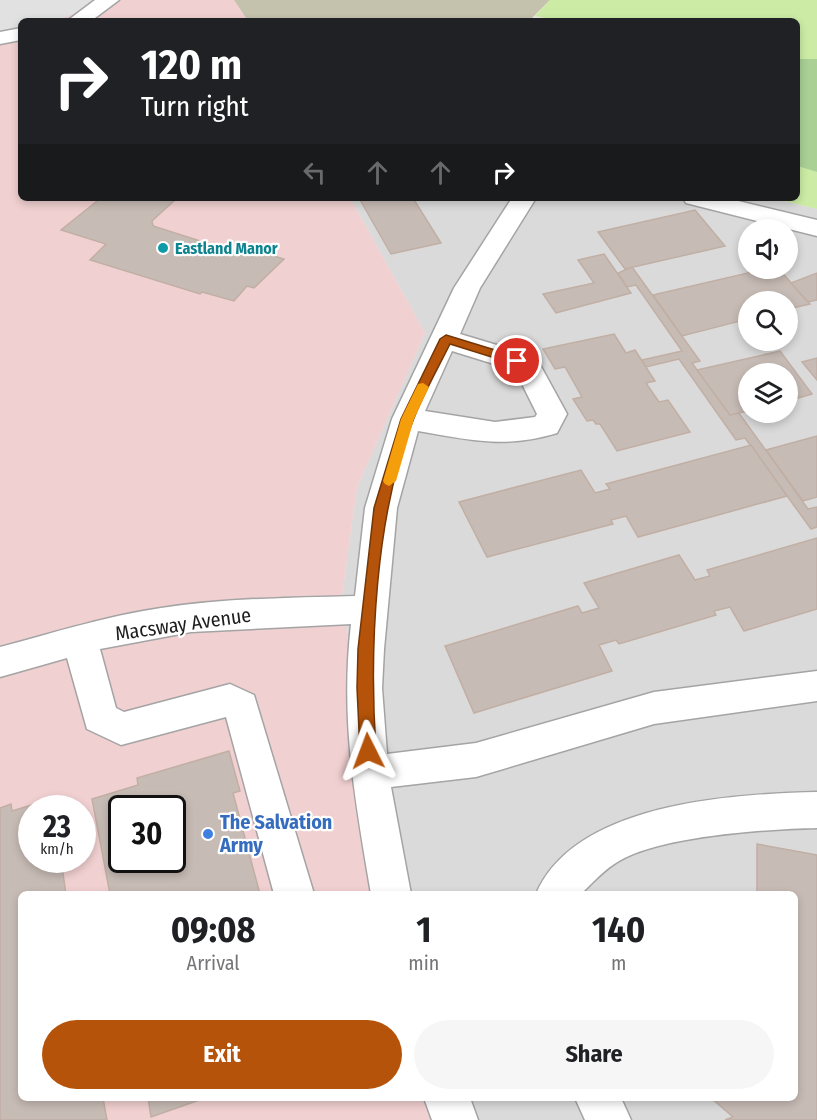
<!DOCTYPE html>
<html lang="en">
<head>
<meta charset="utf-8">
<style>
  body { margin:0; font-family:"Fira Sans Condensed",sans-serif; background:#f6f6f6; color:#202124; height:100vh; display:flex; flex-direction:column; font-size:22px; white-space:nowrap }
  * { box-sizing:border-box; margin:0 }
  p { font-size:20px; color:#757577 }
  .icon { flex:none; width:33px; height:33px; fill:none; stroke:currentColor; stroke-width:2; stroke-linecap:round; stroke-linejoin:round }
  .map { position:relative; flex:1; overflow:hidden }
  .drawer { position:absolute; left:18px; top:891px; width:780px; height:210px; display:flex; flex-direction:column; background:#fff; border-radius:9px; box-shadow:0 3px 9px #0003 }
  .drawer>* { flex:none }
  .banner { position:absolute; left:18px; top:18px; width:782px; height:183px; border-radius:9px; box-shadow:0 3px 9px #0003; background:#202124; color:#fff; overflow:hidden }
  .fabs { position:absolute; left:738px; top:219px; display:grid; gap:12px }
  .fabs a { display:grid; place-items:center; width:60px; height:60px; border-radius:50%; background:#fff; box-shadow:0 3px 9px #0003; font-size:30px }
  .speed { position:absolute; left:18px; top:795px; display:flex; gap:12px; font-size:30px; font-weight:700; text-align:center }
  .speed>* { display:grid; place-content:center; width:78px; height:78px; border-radius:50%; background:#fff; box-shadow:0 3px 9px #0003; line-height:1 }
  .speed small { font-size:15px; font-weight:400 }
  .speed .limit { border:3px solid #111; border-radius:9px; background:#fff; color:#111 }
  .pin { position:absolute; display:grid; place-items:center; width:51px; height:51px; color:#fff; margin:-26px; border:3px solid #fff; border-radius:50%; box-shadow:0 2px 6px #0007 }
  .me { position:absolute; width:66px; margin:-33px; rotate:357deg; stroke-linejoin:round; filter:drop-shadow(0 0 4px #0008) }
  .turn { display:flex; align-items:center; gap:21px; height:126px; padding:0 24px; font-size:27px }
  .turn .icon { width:78px; height:78px; stroke-width:2.5 }
  .turn b { display:block; font-size:42px; line-height:51px }
  .lanes { display:flex; align-items:center; height:57px; padding:0 24px; background:#0003; justify-content:center; gap:30px; direction:ltr }
  .lanes .off { opacity:.35 }
  .eta { display:flex; justify-content:space-evenly; align-items:center; height:102px; text-align:center }
  .eta b { font-size:36px; font-weight:700; line-height:42px }
  .button { display:flex; gap:12px; margin-top:auto; padding:12px 24px }
  .button a { flex:1; height:69px; border-radius:36px; background:#b45309; color:#fff; font-size:24px; font-weight:700; line-height:69px; text-align:center }
  .button a+a { background:#f6f6f6; color:#202124 }
  .map>svg:first-child { display:block }
</style>
</head>
<body>
<div class="map">
<svg width="817" height="1120" viewBox="0 0 817 1120">
  <rect width="100%" height="100%" fill="#efeae2"/>
  <path fill="#dbdada" fill-rule="evenodd" d="M 350,198 L 772,198 L 817,209 L 817,1120 L 448,1120 L 440,1098 L 795,1098 L 795,894 L 386,894 L 374,846 L 342,596 L 357,487 L 425,333 ZM 748,230 L 788,230 L 788,268 L 748,268 ZM 748,302 L 788,302 L 788,340 L 748,340 ZM 748,374 L 788,374 L 788,412 L 748,412 Z"/>
  <path fill="#f1d0d1" fill-rule="evenodd" d="M 0,0 L 234,0 L 248,21 L 21,21 L 21,198 L 350,198 L 425,333 L 357,487 L 342,596 L 374,846 L 386,894 L 21,894 L 21,1098 L 440,1098 L 448,1120 L 0,1120 ZM 32,808 L 82,808 L 82,860 L 32,860 ZM 122,808 L 172,808 L 172,860 L 122,860 Z"/>
  <path fill="#c4c2ad" d="M 234,0 L 550,0 L 529,21 L 248,21 Z"/>
  <g fill="#cceca5">
    <path d="M 550,0 L 817,0 L 817,59 L 797,59 L 796,21 L 560,21 L 535,16 Z"/>
    <path d="M 797,166 L 817,172 L 817,209 L 772,198 L 796,198 Z"/>
  </g>
  <path fill="#aad095" d="M 796,59 L 817,59 L 817,172 L 797,166 Z"/>
  <path fill="#e1e1e1" d="M 0,0 L 97,0 L 84,10 L 56,21 L 21,21 L 21,28 L 0,31 Z"/>
  <g fill="#c7bbb5" stroke="#c1afa4" stroke-width="1.5" fill-rule="evenodd">
    <path d="M 101,198 L 177,198 L 152,221 L 153,226 L 241,254 L 250,244 L 257,246 L 254,250 L 284,259 L 254,288 L 247,286 L 234,301 L 202,292 L 200,294 L 90,260 L 106,244 L 61,230 Z"/>
    <path d="M 359,198 L 413,198 L 441,243 L 391,254 Z"/>
    <path d="M 695,210 L 725,246 L 625,269 L 598,232 Z"/>
    <path d="M 604,254 L 631,293 L 556,313 L 543,294 L 594,283 L 578,260 Z"/>
    <path d="M 632,267 L 700,361 L 692,363 L 730,415 L 739,413 L 808,509 L 817,507 L 817,527 L 811,529 L 745,438 L 736,440 L 679,359 L 646,367 L 642,360 L 682,351 L 636,285 L 627,287 L 618,273 Z"/>
    <path d="M 769,268 L 778,268 L 810,304 L 788,309 L 788,302 L 748,302 L 748,319 L 682,336 L 653,295 Z"/>
    <path d="M 817,273 L 817,300 L 808,302 L 791,283 Z"/>
    <path d="M 614,334 L 626,353 L 635,350 L 655,381 L 646,383 L 659,402 L 668,400 L 690,432 L 617,451 L 600,424 L 596,424 L 593,420 L 587,421 L 573,399 L 582,397 L 565,367 L 555,369 L 543,349 Z"/>
    <path d="M 780,351 L 812,394 L 788,401 L 788,374 L 748,374 L 748,411 L 730,415 L 697,370 Z"/>
    <path d="M 817,358 L 817,380 L 802,362 Z"/>
    <path d="M 817,436 L 817,497 L 803,501 L 766,450 Z"/>
    <path d="M 751,445 L 787,496 L 638,537 L 626,516 L 611,520 L 613,524 L 487,557 L 459,502 L 581,470 L 595,493 L 610,489 L 606,484 Z"/>
    <path d="M 817,538 L 817,609 L 744,631 L 730,607 L 714,611 L 716,615 L 619,644 L 616,640 L 599,645 L 612,671 L 474,713 L 445,646 L 578,606 L 582,613 L 599,608 L 584,583 L 679,555 L 695,580 L 710,576 L 707,570 Z"/>
    <path d="M 229,751 L 240,791 L 233,793 L 260,894 L 110,894 L 92,799 L 138,785 L 137,778 ZM 122,808 L 172,808 L 172,860 L 122,860 Z"/>
    <path d="M 51,799 L 52,808 L 32,808 L 32,860 L 61,860 L 66,894 L 21,894 L 21,1098 L 103,1098 L 107,1120 L 0,1120 L 0,808 L 11,804 L 12,811 Z"/>
    <path d="M 757,844 L 817,855 L 817,1120 L 725,1120 L 733,1117 L 711,1098 L 795,1098 L 795,894 L 757,894 Z"/>
    <path d="M 148,1098 L 205,1098 L 151,1117 Z"/>
  </g>
  <g fill="none" stroke-linecap="round" stroke-linejoin="round">
    <g stroke="#a4a4a4" stroke-width="3">
      <g id="minor">
        <path d="M 95,0 L 119,0 L 91,21 L 67,21 Z"/>
        <path d="M 21,28 L 21,40 L 0,44 L 0,32 Z"/>
        <path d="M 512,198 L 536,198 L 480,288 L 460,334 L 527,354 L 538,361 L 567,414 L 557,433 C 505,449 470,440 418,431 L 397,508 L 384,649 L 382,688 L 387,754 L 476,743 L 654,692 L 817,671 L 817,701 L 654,724 L 476,777 L 391,787 L 411,894 L 371,894 C 355,800 340,720 351,624 L 191,632 L 100,649 L 116,708 L 124,712 L 230,684 L 254,695 L 314,894 L 274,894 L 226,717 L 121,745 L 87,729 L 67,658 L 0,677 L 0,647 C 53,633 106,616 161,608 C 225,598 290,598 355,596 L 365,508 L 392,419 L 454,288 ZM 452,351 L 507,368 L 517,374 L 537,414 L 535,417 L 495,422 L 425,411 Z"/>
        <path d="M 683,198 L 726,198 L 817,220 L 817,236 L 686,203 Z"/>
        <path d="M 817,792 L 817,828 C 767,829 661,836 619,861 C 605,869 593,882 581,894 L 536,894 C 575,803 731,794 817,792 Z"/>
        <path d="M 424,1098 L 470,1098 L 478,1120 L 432,1120 Z"/>
        <path d="M 575,1098 L 621,1098 L 631,1120 L 585,1120 Z"/>
      </g>
    </g>
    <use href="#minor" fill="#fff" fill-rule="evenodd"/>
  </g>
  <path fill="#b45309" stroke="#753606" stroke-width="1.5" d="M 446,335 L 521,358 L 522,361 L 517,365 L 450,344 C 438,368 424,393 414,418 C 375,513 369,649 376,751 L 373,756 L 368,758 L 362,756 L 360,751 L 357,688 L 358,649 L 374,508 L 401,419 L 440,339 Z"/>
  <path fill="#f59e0b" d="M 423,383 L 429,387 L 414,419 L 396,481 L 389,486 L 385,484 L 383,481 L 401,419 L 418,384 Z"/>
  <circle fill="#0f9aa8" stroke="#fff" stroke-width="2" cx="163" cy="248" r="6"/>
  <circle fill="#3f7fe0" stroke="#fff" stroke-width="2" cx="208" cy="834" r="6"/>
  <g text-anchor="middle" dominant-baseline="central" stroke-width="4.5" stroke-linejoin="round" paint-order="stroke">
    <g font-size="16" font-weight="bold" fill="#0d838f" stroke="#fff" text-anchor="start">
      <text x="175" y="248">Eastland Manor</text>
    </g>
    <g font-size="20" fill="#1d1d1d" stroke="#fff">
      <text transform="translate(183 624) rotate(-8)">Macsway Avenue</text>
    </g>
    <g font-size="20" font-weight="bold" fill="#366cbe" stroke="#fff" text-anchor="start">
      <text x="220" y="822">The Salvation<tspan x="220" dy="23">Army</tspan></text>
    </g>
  </g>
</svg>
<div class="fabs">
<a><svg class="icon" aria-label="sound" viewBox="0 0 24 24"><path d="M4 9h4l5-4v14l-5-4H4zM17 9q2 3 0 6"/></svg></a>
<a><svg class="icon" aria-label="search" viewBox="0 0 24 24"><circle cx="10" cy="10" r="6"/><path d="M15 15l6 6"/></svg></a>
<a><svg class="icon" aria-label="layers" viewBox="0 0 24 24"><path d="M12 4l9 5-9 5-9-5zM3 14l9 5 9-5"/></svg></a>
</div>
<div class="speed"><div>23<small>km/h</small></div><div class="limit">30</div></div>
<div class="pin" style="left:517px;top:361px;background:#d93025"><svg class="icon" aria-label="arrive" viewBox="0 0 24 24"><path d="M6 21V4h12l-3 4 3 4H6"/></svg></div>
<svg class="me" style="left:368px;top:751px" viewBox="-20 -20 40 40"><path d="M0-17L14 15 0 8-14 15z" fill="#b45309" stroke="#fff" stroke-width="4"/></svg>
<div class="banner">
<div class="turn"><svg class="icon" aria-label="right" viewBox="0 0 24 24"><path d="M7 20v-9h11M14 6l5 5-5 5"/></svg><div><b>120 m</b>Turn right</div></div>
<div class="lanes"><svg class="icon off" aria-label="left" viewBox="0 0 24 24"><path d="M17 20v-9H6M10 6l-5 5 5 5"/></svg><svg class="icon off" aria-label="ahead" viewBox="0 0 24 24"><path d="M12 20V5M6 11l6-6 6 6"/></svg><svg class="icon off" aria-label="ahead" viewBox="0 0 24 24"><path d="M12 20V5M6 11l6-6 6 6"/></svg><svg class="icon" aria-label="right" viewBox="0 0 24 24"><path d="M7 20v-9h11M14 6l5 5-5 5"/></svg></div>
</div>
<section class="drawer">
<div class="eta">
<div><b>09:08</b><p>Arrival</p></div>
<div><b>1</b><p>min</p></div>
<div><b>140</b><p>m</p></div>
</div>
<div class="button"><a>Exit</a><a>Share</a></div>
</section>
</div>
</body>
</html>
